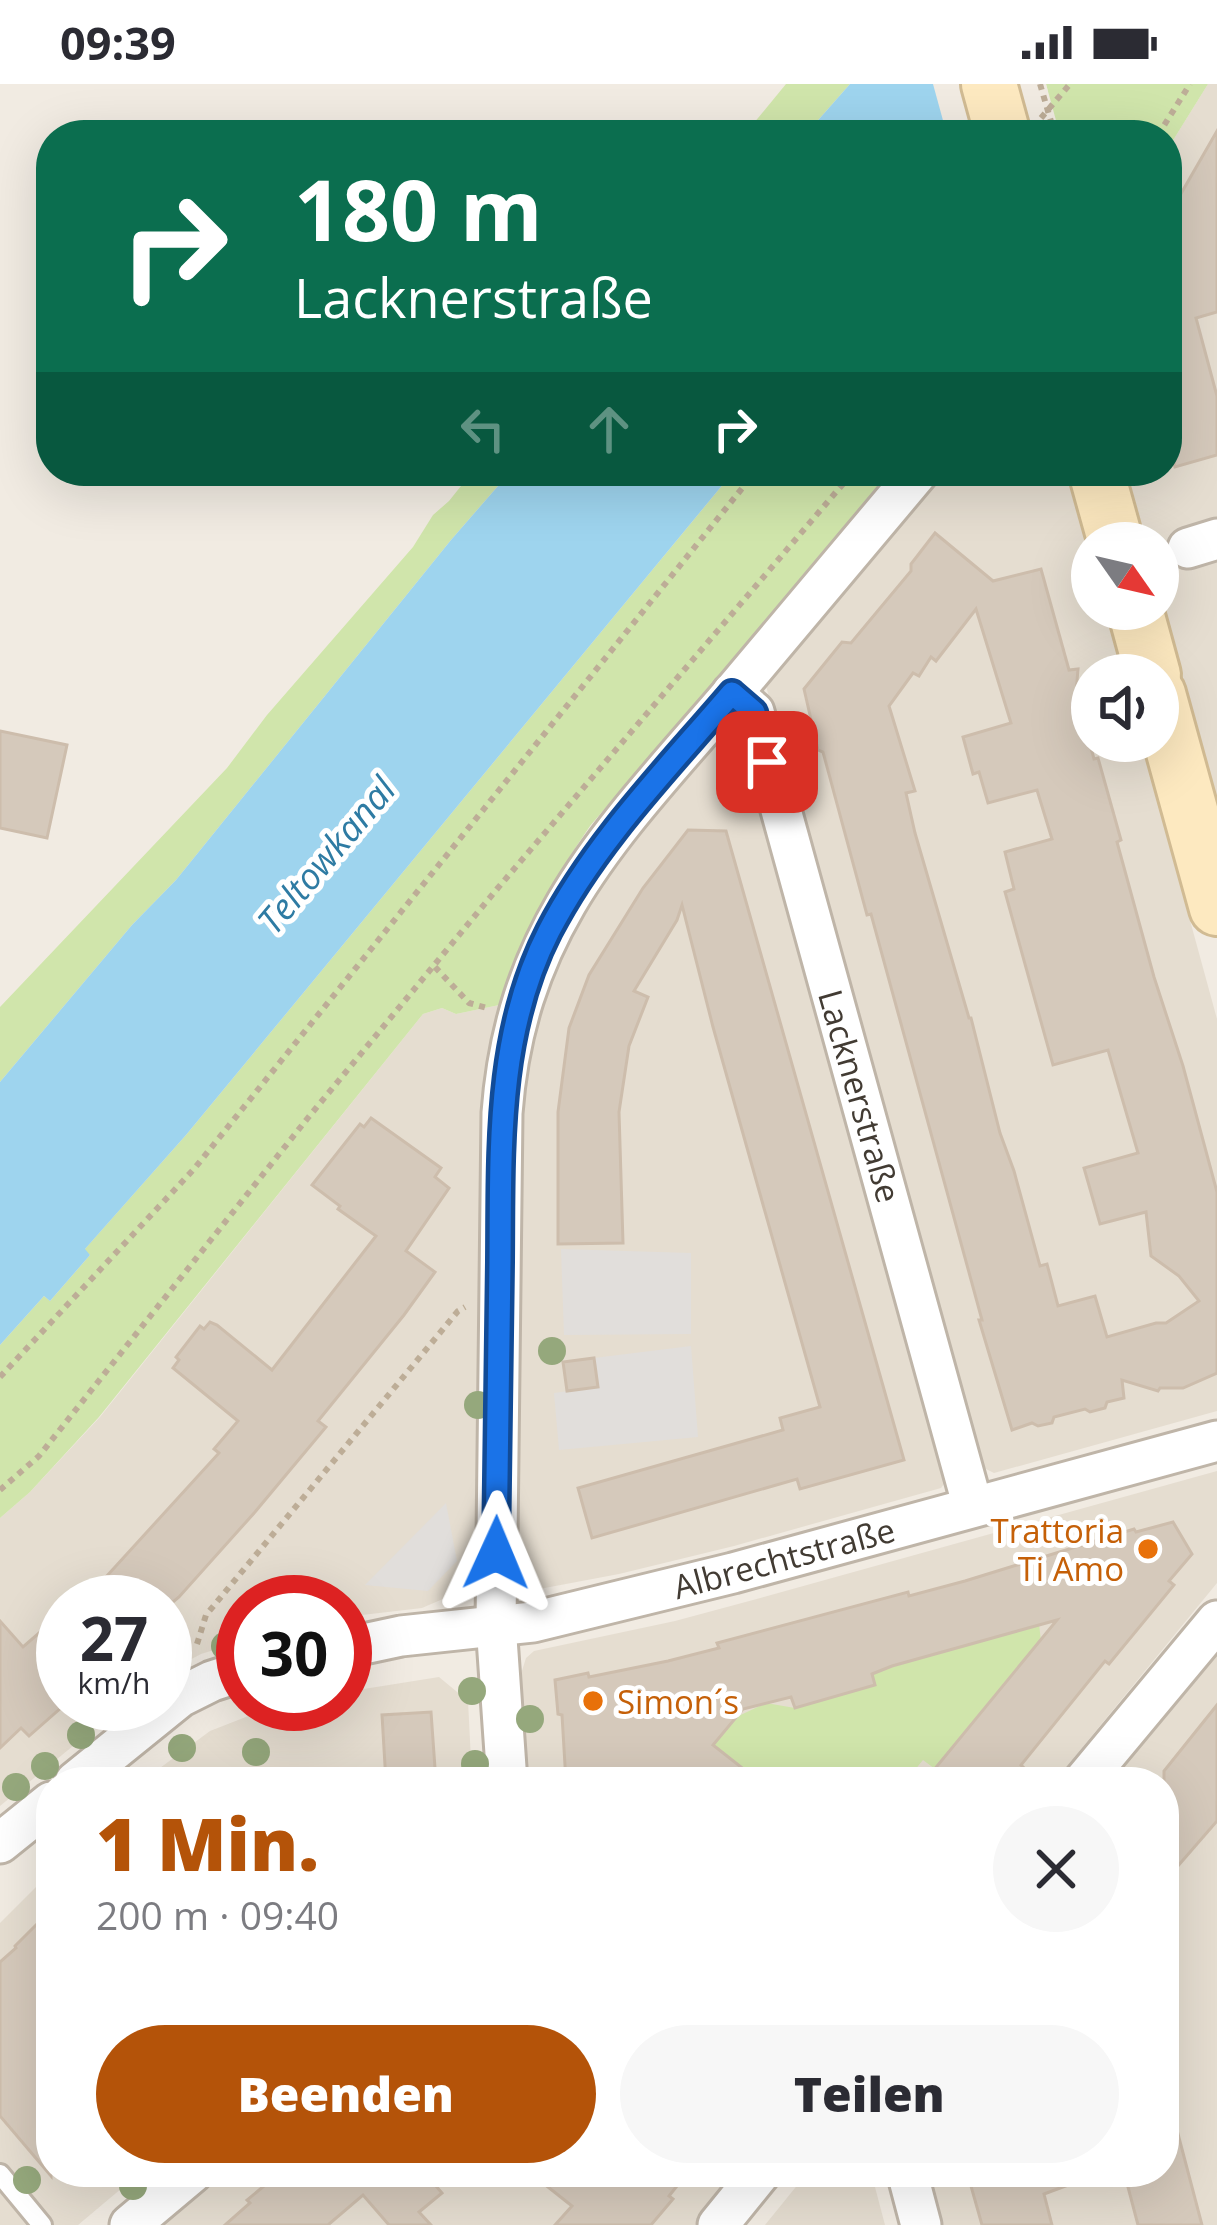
<!DOCTYPE html>
<html lang="de">
<head>
<meta charset="utf-8">
<style>
  body { margin:0; font-family:"Open Sans",sans-serif; background:#f7f7f7; color:#2b2b33; height:100vh; display:flex; flex-direction:column; font-size:45px; white-space:nowrap }
  * { box-sizing:border-box; margin:0 }
  p { font-size:39px; color:#7c7c81 }
  .icon { flex:none; width:66px; height:66px; fill:none; stroke:currentColor; stroke-width:2; stroke-linecap:round; stroke-linejoin:round }
  .map { position:relative; flex:1; overflow:hidden }
  .drawer { position:absolute; left:36px; top:1683px; width:1143px; height:420px; display:flex; flex-direction:column; background:#fff; border-radius:48px; box-shadow:0 12px 48px #0002 }
  .drawer>* { flex:none }
  .banner { position:absolute; left:36px; top:36px; width:1146px; height:366px; border-radius:48px; box-shadow:0 12px 48px #0002; background:#0b6e4f; color:#fff; overflow:hidden }
  .needle { width:78px; rotate:124deg }
  .controls { position:absolute; left:1071px; top:438px; display:grid; gap:24px }
  .controls a { display:grid; place-items:center; width:108px; height:108px; border-radius:50%; background:#fff; box-shadow:0 12px 48px #0002; font-size:60px }
  .speed { position:absolute; left:36px; top:1491px; display:flex; gap:24px; font-size:60px; font-weight:700; text-align:center }
  .speed>* { display:grid; place-content:center; width:156px; height:156px; border-radius:50%; background:#fff; box-shadow:0 12px 48px #0002; line-height:1 }
  .speed small { font-size:30px; font-weight:400 }
  .speed .limit { border:18px solid #d22; background:#fff; color:#111 }
  .pin { position:absolute; display:grid; place-items:center; width:102px; height:102px; color:#fff; margin:-51px; border-radius:24px; box-shadow:0 6px 18px #0006 }
  .me { position:absolute; width:132px; margin:-66px; rotate:1deg; stroke-linejoin:round; filter:drop-shadow(0 0 9px #0008) }
  .turn { display:flex; align-items:center; gap:42px; height:252px; padding:0 60px; font-size:54px }
  .turn .icon { width:156px; height:156px; stroke-width:2.5 }
  .turn b { display:block; font-size:84px; line-height:102px }
  .lanes { display:flex; align-items:center; height:114px; padding:0 60px; background:#0003; justify-content:center; gap:60px; direction:ltr }
  .lanes .off { opacity:.35 }
  .round { display:grid; place-items:center; flex:none; width:126px; height:126px; border-radius:63px; background:#f7f7f7 }
  .summary { display:flex; align-items:center; justify-content:space-between; height:204px; padding:0 60px }
  h1 { font-size:72px; font-weight:800; line-height:90px; color:#b45309 }
  .cta { display:flex; gap:24px; margin-top:auto; padding:24px 60px }
  .cta a { flex:1; height:138px; border-radius:72px; background:#b45309; color:#fff; font-size:48px; font-weight:800; line-height:138px; text-align:center }
  .cta a+a { background:#f7f7f7; color:#2b2b33 }
  .status { display:flex; justify-content:space-between; align-items:center; height:84px; padding:0 60px; background:#fff; direction:ltr }
  .status svg { height:33px; fill:currentColor }
  .map>svg:first-child { display:block }
</style>
</head>
<body>
<div class="status"><b>09:39</b><svg viewBox="0 0 49 12"><path d="M0 12V9h3v3zM5 12V6h3v6zM10 12V3h3v9zM15 12V0h3v12zM26 1h20v11H26zM47 4h2v5h-2z"/></svg></div>
<div class="map">
<svg width="1217" height="2141" viewBox="0 0 1217 2141">
  <rect width="100%" height="100%" fill="#f1ebe2"/>
  <g fill="#e5ddd0">
    <path d="M 1208,0 L 1217,0 L 1217,716 L 1158,502 L 1158,459 L 1146,459 L 1127,387 L 1167,387 L 1167,66 Z"/>
    <path d="M 942,387 L 1065,387 L 1092,479 L 1092,525 L 1105,525 L 1123,591 L 1092,591 L 1092,657 L 1141,657 L 1217,935 L 1217,1327 L 994,1389 L 980,1382 L 766,602 L 771,589 Z"/>
    <path d="M 725,659 L 734,661 L 749,669 L 949,1393 L 941,1404 L 734,1462 L 619,1490 L 534,1506 L 524,1501 L 514,1490 L 519,1009 L 548,889 L 617,770 L 712,662 Z"/>
    <path d="M 504,920 L 480,1479 L 459,1508 L 422,1524 L 345,1533 L 345,1518 L 243,1518 L 243,1557 L 201,1570 L 165,1589 L 165,1518 L 63,1518 L 63,1620 L 124,1620 L 0,1722 L 0,1434 L 30,1408 L 100,1333 L 423,930 L 442,924 L 456,930 Z"/>
    <path d="M 1217,1387 L 1217,1499 L 1054,1698 L 528,1698 L 521,1590 L 526,1574 L 534,1567 L 675,1537 L 753,1516 Z"/>
    <path d="M 1217,1560 L 1217,2141 L 942,2141 L 927,2088 L 1164,2088 L 1164,1698 L 1105,1698 Z"/>
    <path d="M 439,1593 L 468,1617 L 472,1696 L 474,1698 L 141,1698 L 210,1647 L 256,1629 L 289,1620 L 345,1620 L 345,1608 Z"/>
    <path d="M 51,1788 L 51,2088 L 141,2088 L 78,2141 L 0,2141 L 0,1839 Z"/>
    <path d="M 220,2088 L 738,2088 L 695,2141 L 158,2141 Z"/>
    <path d="M 808,2088 L 871,2088 L 885,2141 L 765,2141 Z"/>
  </g>
  <g fill="#d0e5ab">
    <path d="M 786,0 L 850,0 L 805,51 L 744,51 Z"/>
    <path d="M 1046,0 L 1208,0 L 1167,66 L 1167,51 L 1060,51 Z"/>
    <path d="M 473,387 L 511,387 L 451,456 L 176,796 L 132,841 L 0,998 L 0,923 L 227,684 L 267,631 L 413,463 L 433,431 L 449,417 Z"/>
    <path d="M 734,387 L 894,387 L 590,742 C 548,804 524,847 504,920 L 456,930 L 442,924 L 423,930 L 99,1333 L 30,1408 L 0,1434 L 0,1261 L 44,1212 L 50,1217 L 90,1171 L 84,1166 L 186,1051 Z"/>
    <path d="M 1038,1532 L 1042,1565 L 1027,1573 L 935,1685 L 923,1676 L 905,1698 L 814,1698 L 810,1695 L 808,1698 L 762,1698 L 741,1684 L 642,1648 L 715,1643 L 766,1619 L 795,1624 L 874,1602 L 872,1589 L 1012,1548 Z"/>
  </g>
  <g fill="#e1dedb">
    <path d="M 561,1165 L 691,1169 L 691,1250 L 564,1251 Z"/>
    <path d="M 691,1262 L 698,1353 L 559,1366 L 554,1309 L 597,1303 L 594,1274 Z"/>
    <path d="M 446,1419 L 457,1477 L 428,1507 L 365,1501 Z"/>
  </g>
  <g fill="#9ed4ee">
    <path d="M 850,0 L 1046,0 L 1007,51 L 805,51 Z"/>
    <path d="M 511,387 L 734,387 L 186,1051 L 85,1165 L 90,1171 L 50,1217 L 44,1212 L 0,1261 L 0,998 L 132,841 L 176,796 L 451,456 Z"/>
  </g>
  <path fill="#f1ebe2" d="M 933,0 L 1046,0 L 1048,8 L 1015,51 L 947,51 Z"/>
  <g fill="#d5c9bb" stroke="#cdbdac" stroke-width="3" fill-rule="evenodd">
    <path d="M 1217,47 L 1217,228 L 1196,234 L 1217,312 L 1217,371 L 1175,383 L 1167,354 L 1167,134 Z"/>
    <path d="M 935,449 L 993,497 L 1041,485 L 1069,586 L 1078,585 L 1076,609 L 1094,675 L 1098,674 L 1121,756 L 1117,758 L 1154,893 L 1183,982 L 1217,1108 L 1217,1289 L 1183,1304 L 1160,1304 L 1158,1307 L 1122,1296 L 1124,1314 L 1107,1318 L 1105,1324 L 1090,1328 L 1085,1325 L 1054,1333 L 1052,1339 L 1038,1342 L 1032,1339 L 1012,1346 L 979,1236 L 982,1236 L 871,830 L 867,831 L 823,668 L 818,666 L 804,605 L 842,558 L 851,559 L 911,487 L 911,480 ZM 976,525 L 1011,639 L 963,653 L 973,690 L 979,688 L 988,719 L 1037,706 L 1052,755 L 1005,768 L 1014,805 L 1005,808 L 1053,981 L 1108,966 L 1138,1069 L 1084,1084 L 1100,1140 L 1146,1128 L 1151,1172 L 1179,1192 L 1199,1217 L 1166,1239 L 1156,1239 L 1107,1253 L 1095,1212 L 1058,1222 L 1047,1180 L 1040,1182 L 1014,1087 L 1000,1049 L 971,934 L 969,934 L 915,749 L 906,709 L 915,707 L 889,622 L 913,589 L 919,592 L 931,573 L 936,577 Z"/>
    <path d="M 0,647 L 67,661 L 47,754 L 0,744 Z"/>
    <path d="M 688,746 L 726,747 L 904,1376 L 800,1405 L 797,1395 L 592,1454 L 578,1404 L 783,1346 L 780,1334 L 820,1323 L 713,943 L 682,821 L 677,836 L 634,907 L 648,913 L 629,962 L 619,1028 L 623,1159 L 558,1160 L 558,1028 L 569,944 L 589,891 L 643,804 Z"/>
    <path d="M 371,1034 L 441,1084 L 435,1093 L 449,1104 L 406,1167 L 435,1188 L 404,1231 L 318,1337 L 326,1343 L 255,1428 L 179,1513 L 173,1518 L 80,1518 L 105,1494 L 219,1369 L 214,1365 L 238,1337 L 173,1284 L 179,1276 L 176,1273 L 200,1242 L 204,1245 L 210,1238 L 217,1241 L 272,1286 L 376,1152 L 338,1125 L 340,1122 L 312,1101 L 360,1040 L 364,1043 Z"/>
    <path d="M 594,1274 L 598,1303 L 567,1307 L 563,1278 Z"/>
    <path d="M 1173,1438 L 1192,1470 L 1169,1497 L 1174,1501 L 1109,1580 L 1105,1577 L 1021,1681 L 1039,1698 L 924,1698 L 1057,1536 L 892,1582 L 872,1590 L 875,1601 L 795,1624 L 791,1613 L 743,1625 L 713,1661 L 760,1698 L 566,1698 L 562,1631 L 558,1630 L 555,1596 L 588,1589 L 589,1593 L 668,1577 L 719,1564 L 717,1559 L 908,1508 L 909,1512 L 965,1497 L 1134,1445 L 1136,1448 Z"/>
    <path d="M 63,1534 L 63,1622 L 29,1652 L 21,1644 L 0,1664 L 0,1537 L 23,1563 L 46,1543 L 49,1547 Z"/>
    <path d="M 1217,1621 L 1217,1737 L 1164,1798 L 1164,1687 Z"/>
    <path d="M 431,1628 L 436,1698 L 386,1698 L 382,1631 Z"/>
    <path d="M 51,1826 L 51,2092 L 0,2032 L 0,1878 L 16,1864 L 15,1862 Z"/>
    <path d="M 1173,2031 L 1202,2141 L 1138,2141 L 1124,2088 L 1164,2088 L 1164,2033 Z"/>
    <path d="M 281,2088 L 424,2088 L 442,2109 L 419,2128 L 431,2141 L 389,2141 L 363,2111 L 328,2141 L 225,2141 L 250,2119 L 247,2116 Z"/>
    <path d="M 529,2088 L 688,2088 L 669,2112 L 673,2115 L 651,2141 L 555,2141 L 572,2122 Z"/>
    <path d="M 967,2088 L 1094,2088 L 1095,2091 L 1044,2110 L 1052,2141 L 982,2141 Z"/>
  </g>
  <g fill="none" stroke-linecap="round" stroke-linejoin="round">
    <g stroke="#bfb5a8" stroke-width="24">
      <path id="lane" d="M 0,2090 L 42,2141"/>
    </g>
    <g stroke="#bfb5a8" stroke-width="45">
      <g id="street">
        <path d="M 1188,464 L 1217,455"/>
        <path d="M 732,609 L 754,628 L 973,1423"/>
        <path d="M 345,1564 L 401,1552 L 533,1538 L 733,1489 L 1217,1357"/>
        <path d="M 75,1698 L 180,1613 L 212,1597 L 243,1587"/>
        <path d="M 507,1698 L 496,1540 L 502,1029 C 516,841 614,747 730,612 C 793,537 856,462 919,387"/>
        <path d="M 1083,1698 L 1217,1537"/>
        <path d="M 0,1759 L 51,1718"/>
        <path d="M 907,2088 L 921,2141"/>
        <path d="M 130,2141 L 193,2088"/>
        <path d="M 718,2141 L 761,2088"/>
      </g>
    </g>
    <g stroke="#d1bb93" stroke-width="60">
      <g id="secondary">
        <path d="M 989,0 L 1003,51"/>
        <path d="M 1096,387 L 1116,459"/>
        <path d="M 1135,525 L 1153,591"/>
        <path d="M 1158,610 L 1217,824"/>
      </g>
    </g>
    <g stroke="#bdad97" stroke-width="6" stroke-dasharray="6 6" stroke-linecap="butt">
      <path d="M 1041,34 L 1070,0"/>
      <path d="M 1158,51 L 1190,0"/>
      <path d="M 435,883 L 469,919 L 487,924"/>
      <path d="M 0,1293 L 194,1085 L 756,387"/>
      <path d="M 0,1406 L 39,1372 L 307,1035 L 497,805 L 854,387"/>
      <path d="M 197,1560 L 206,1531 L 458,1227 L 465,1223"/>
    </g>
    <use href="#lane" stroke="#fff" stroke-width="18"/>
    <use href="#street" stroke="#fff" stroke-width="39"/>
    <use href="#secondary" stroke="#fde9c0" stroke-width="54"/>
    <path stroke="#bdad97" stroke-width="6" stroke-dasharray="6 6" stroke-linecap="butt" d="M 1040,0 L 1055,51"/>
  </g>
  <g fill="#95a87c">
    <circle cx="552" cy="1267" r="14"/>
    <circle cx="478" cy="1321" r="14"/>
    <circle cx="225" cy="1562" r="14"/>
    <circle cx="472" cy="1607" r="14"/>
    <circle cx="530" cy="1635" r="14"/>
    <circle cx="81" cy="1651" r="14"/>
    <circle cx="182" cy="1664" r="14"/>
    <circle cx="256" cy="1668" r="14"/>
    <circle cx="475" cy="1680" r="14"/>
    <circle cx="45" cy="1682" r="14"/>
    <circle cx="16" cy="1703" r="14"/>
    <circle cx="27" cy="2096" r="14"/>
    <circle cx="133" cy="2102" r="14"/>
  </g>
  <g fill="none" stroke-linecap="round" stroke-linejoin="round">
    <g stroke="#114b97" stroke-width="30">
      <path id="route" d="M 496,1469 C 498,1372 499,1275 500,1178 C 501,1066 496,950 549,847 C 595,758 667,685 732,609 L 754,628 L 767,678"/>
    </g>
    <use href="#route" stroke="#1a73e8" stroke-width="21"/>
  </g>
  <g fill="#e8710a" stroke="#fff" stroke-width="4.5">
    <circle cx="1148" cy="1465" r="12"/>
    <circle cx="593" cy="1617" r="12"/>
  </g>
  <g text-anchor="middle" dominant-baseline="central" stroke-width="10" stroke-linejoin="round" paint-order="stroke">
    <g font-size="33" fill="#423b33" stroke="#fff">
      <text transform="translate(860 1012) rotate(74)">Lacknerstraße</text>
      <text transform="translate(784 1474) rotate(-15)">Albrechtstraße</text>
    </g>
    <g font-size="33" fill="#c56008" stroke="#fff" text-anchor="end">
      <text x="1124" y="1446">Trattoria<tspan x="1124" dy="38">Ti Amo</tspan></text>
      <text x="617" y="1617" text-anchor="start">Simon´s</text>
    </g>
    <g font-size="36" font-style="italic" fill="#2e7ba3" stroke="#fff">
      <text transform="translate(326 771) rotate(-50)">Teltowkanal</text>
    </g>
  </g>
</svg>
<div class="controls">
<a><svg class="needle" viewBox="-14 -14 28 28"><path d="M0-13l5 13h-10z" fill="#e53935"/><path d="M0 13l5-13h-10z" fill="#7c7c81"/></svg></a>
<a><svg class="icon" aria-label="sound" viewBox="0 0 24 24"><path d="M4 9h4l5-4v14l-5-4H4zM17 9q2 3 0 6"/></svg></a>
</div>
<div class="speed"><div>27<small>km/h</small></div><div class="limit">30</div></div>
<div class="pin" style="left:767px;top:678px;background:#d93025"><svg class="icon" aria-label="arrive" viewBox="0 0 24 24"><path d="M6 21V4h12l-3 4 3 4H6"/></svg></div>
<svg class="me" style="left:496px;top:1469px" viewBox="-20 -20 40 40"><path d="M0-17L14 15 0 8-14 15z" fill="#1a73e8" stroke="#fff" stroke-width="4"/></svg>
<div class="banner">
<div class="turn"><svg class="icon" aria-label="right" viewBox="0 0 24 24"><path d="M7 20v-9h11M14 6l5 5-5 5"/></svg><div><b>180 m</b>Lacknerstraße</div></div>
<div class="lanes"><svg class="icon off" aria-label="left" viewBox="0 0 24 24"><path d="M17 20v-9H6M10 6l-5 5 5 5"/></svg><svg class="icon off" aria-label="ahead" viewBox="0 0 24 24"><path d="M12 20V5M6 11l6-6 6 6"/></svg><svg class="icon" aria-label="right" viewBox="0 0 24 24"><path d="M7 20v-9h11M14 6l5 5-5 5"/></svg></div>
</div>
<section class="drawer">
<div class="summary"><div><h1>1 Min.</h1><p>200 m · 09:40</p></div><a class="round"><svg class="icon" aria-label="close" viewBox="0 0 24 24"><path d="M6 6l12 12M18 6L6 18"/></svg></a></div>
<div class="cta"><a>Beenden</a><a>Teilen</a></div>
</section>
</div>
</body>
</html>
